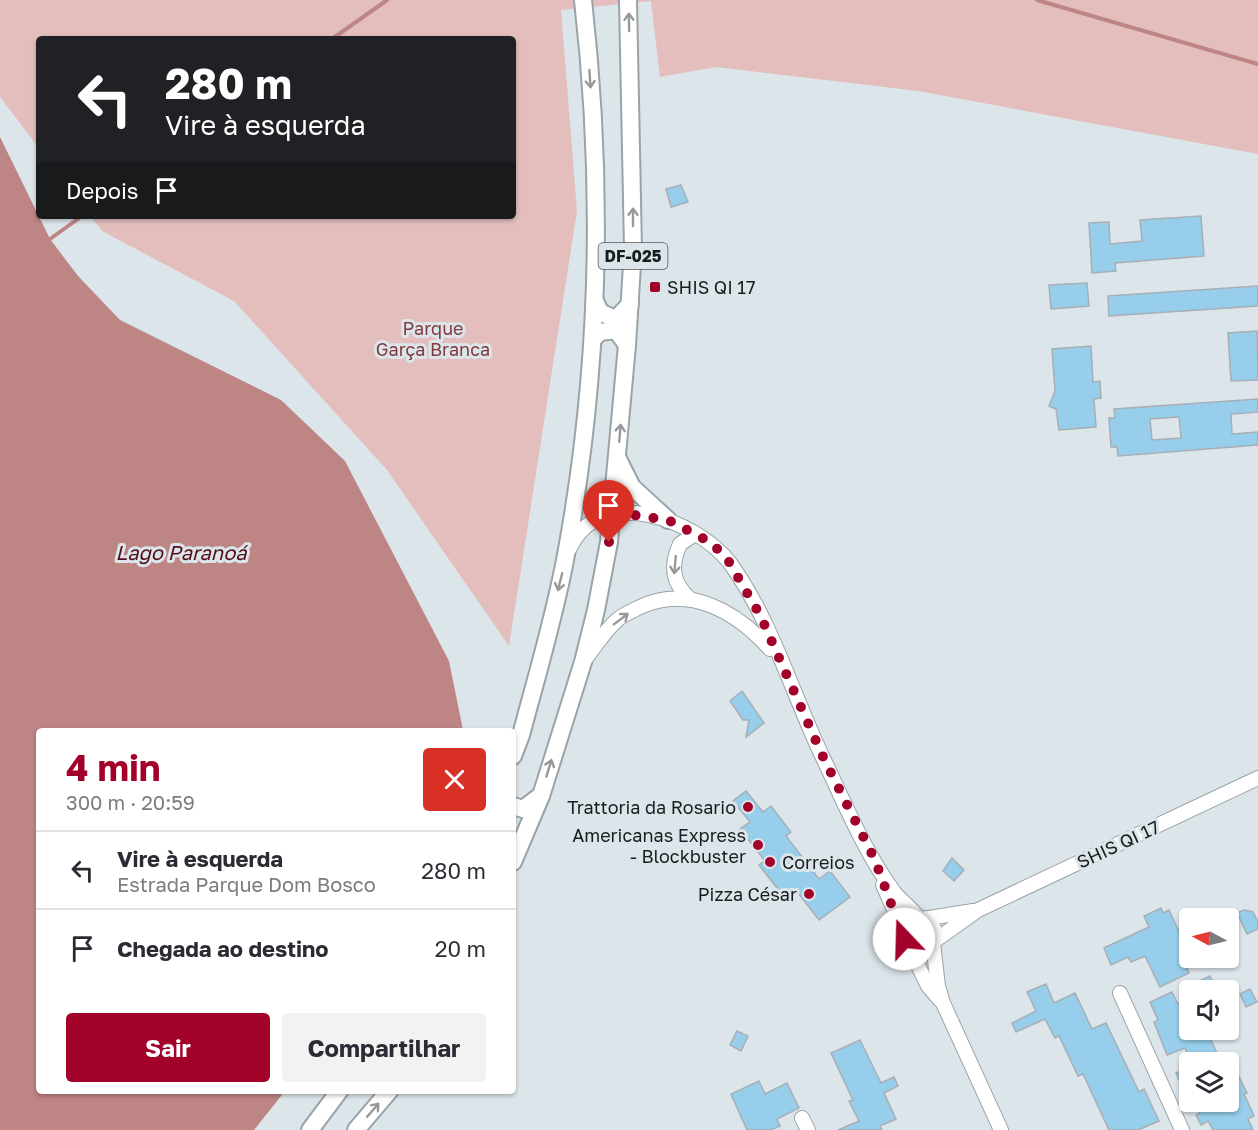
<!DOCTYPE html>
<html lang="pt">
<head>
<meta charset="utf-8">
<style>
  body { margin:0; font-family:"Golos Text",sans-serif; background:#f2f2f3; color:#2b2b33; height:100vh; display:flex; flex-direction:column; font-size:22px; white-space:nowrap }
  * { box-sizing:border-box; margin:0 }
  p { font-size:20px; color:#7c7c81 }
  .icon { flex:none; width:33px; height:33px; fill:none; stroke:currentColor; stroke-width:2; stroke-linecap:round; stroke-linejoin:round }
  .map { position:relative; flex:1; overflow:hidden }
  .drawer { position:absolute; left:36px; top:728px; width:480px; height:366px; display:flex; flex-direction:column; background:#fff; border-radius:6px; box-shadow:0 2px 4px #0004 }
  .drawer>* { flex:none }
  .guide { position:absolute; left:36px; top:36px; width:480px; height:183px; border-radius:6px; box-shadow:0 2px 4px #0004; background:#202124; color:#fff; overflow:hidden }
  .needle { width:39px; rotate:277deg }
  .fabs { position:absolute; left:1179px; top:908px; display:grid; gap:12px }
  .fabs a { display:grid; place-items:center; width:60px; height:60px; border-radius:6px; background:#fff; box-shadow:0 2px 4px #0004; font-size:30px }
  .pin { position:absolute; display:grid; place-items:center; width:51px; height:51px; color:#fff; margin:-62px -26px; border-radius:50% 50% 50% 0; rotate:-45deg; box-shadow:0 0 6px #0007 }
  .pin .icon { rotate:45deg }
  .me { position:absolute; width:66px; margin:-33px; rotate:339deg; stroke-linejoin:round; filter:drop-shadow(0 0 4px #0008) }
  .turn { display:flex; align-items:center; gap:21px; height:126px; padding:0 30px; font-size:27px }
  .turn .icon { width:78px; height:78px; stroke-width:2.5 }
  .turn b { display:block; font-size:42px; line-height:51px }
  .then { display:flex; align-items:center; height:57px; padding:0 30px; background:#0003; gap:12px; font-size:22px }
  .round { display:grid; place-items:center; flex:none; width:63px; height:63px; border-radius:6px; background:#f2f2f3 }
  .overview { display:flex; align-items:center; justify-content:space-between; height:102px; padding:0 30px }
  h1 { font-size:36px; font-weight:700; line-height:45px; color:#a2012a }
  .action { display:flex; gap:12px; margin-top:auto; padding:12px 30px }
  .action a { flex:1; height:69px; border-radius:6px; background:#a2012a; color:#fff; font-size:24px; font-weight:700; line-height:69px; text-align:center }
  .action a+a { background:#f2f2f3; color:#2b2b33 }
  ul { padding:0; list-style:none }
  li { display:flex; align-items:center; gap:18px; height:78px; padding:0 30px; border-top:2px solid #e1e1e2 }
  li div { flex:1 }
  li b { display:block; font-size:22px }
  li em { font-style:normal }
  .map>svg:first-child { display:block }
</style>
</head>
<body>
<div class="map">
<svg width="1258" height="1130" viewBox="0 0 1258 1130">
  <rect width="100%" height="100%" fill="#dce5ea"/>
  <path fill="#e3bebd" d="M 0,0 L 1258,0 L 1258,154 L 918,91 L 716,67 L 660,77 L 651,1 L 561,10 L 577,211 L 509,646 L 387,470 L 234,301 L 102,231 L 90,216 L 513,216 L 513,39 L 39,39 L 39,148 L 0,97 Z"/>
  <path fill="#be8585" d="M 0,137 L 50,239 L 78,276 L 120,320 L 281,400 L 345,461 L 449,661 L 463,730 L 39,730 L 39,1090 L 285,1091 L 254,1130 L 0,1130 Z"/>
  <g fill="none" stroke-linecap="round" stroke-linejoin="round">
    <g stroke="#be8585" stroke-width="4">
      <path d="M 1037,0 L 1258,64"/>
      <path d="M 332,39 L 387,0"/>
      <path d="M 50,239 L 82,216"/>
    </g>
  </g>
  <g fill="#97ceeb" stroke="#a7afb4" stroke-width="1.5" fill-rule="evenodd">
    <path d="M 681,185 L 688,202 L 671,207 L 666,189 Z"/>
    <path d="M 1201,216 L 1204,256 L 1115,263 L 1116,271 L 1092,273 L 1089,223 L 1109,222 L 1110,244 L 1142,241 L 1140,220 Z"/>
    <path d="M 1087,283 L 1089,306 L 1051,309 L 1049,285 Z"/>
    <path d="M 1258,286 L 1258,306 L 1109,316 L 1108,296 Z"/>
    <path d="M 1257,331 L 1258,380 L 1231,381 L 1228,333 Z"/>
    <path d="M 1091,346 L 1093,382 L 1100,381 L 1101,398 L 1094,399 L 1096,427 L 1059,430 L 1056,409 L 1049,406 L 1055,391 L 1052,349 Z"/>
    <path d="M 1258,399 L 1258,412 L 1231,414 L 1232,434 L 1258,432 L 1258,445 L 1118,456 L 1117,447 L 1111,447 L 1109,418 L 1115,418 L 1114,409 ZM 1179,417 L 1181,438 L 1152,440 L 1150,419 Z"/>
    <path d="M 742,691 L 764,723 L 746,737 L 749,720 L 743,720 L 730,701 Z"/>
    <path d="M 746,791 L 763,812 L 771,806 L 791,832 L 786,836 L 819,879 L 830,871 L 850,897 L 819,920 L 795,889 L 784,897 L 759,865 L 765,861 L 740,829 L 750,822 L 733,801 Z"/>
    <path d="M 952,858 L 964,870 L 954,881 L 943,871 Z"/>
    <path d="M 1161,908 L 1163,913 L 1169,910 L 1188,951 L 1181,954 L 1189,973 L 1160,987 L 1145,956 L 1131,962 L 1128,957 L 1111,965 L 1104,948 L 1149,927 L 1144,916 Z"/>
    <path d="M 1244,910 L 1253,912 L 1258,922 L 1258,929 L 1247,934 L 1237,913 Z"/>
    <path d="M 1210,976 L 1216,990 L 1180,990 Z"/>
    <path d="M 1046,984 L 1054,1003 L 1075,993 L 1092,1029 L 1106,1023 L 1139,1092 L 1144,1089 L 1159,1121 L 1138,1130 L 1109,1130 L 1083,1074 L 1078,1076 L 1059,1036 L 1055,1038 L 1045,1019 L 1016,1032 L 1012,1023 L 1036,1011 L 1027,992 Z"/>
    <path d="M 1250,989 L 1257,1002 L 1246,1007 L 1240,994 Z"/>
    <path d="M 1172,992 L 1178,1004 L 1190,999 L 1190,1029 L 1201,1029 L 1205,1037 L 1209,1036 L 1221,1062 L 1191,1062 L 1185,1048 L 1167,1055 L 1154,1022 L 1158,1020 L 1150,1002 Z"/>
    <path d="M 737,1031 L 748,1036 L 741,1051 L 730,1045 Z"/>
    <path d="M 860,1040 L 881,1083 L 894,1077 L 898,1086 L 884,1093 L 896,1119 L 880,1126 L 882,1130 L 838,1130 L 859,1121 L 849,1101 L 853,1100 L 831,1053 Z"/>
    <path d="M 1228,1054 L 1247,1093 L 1244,1094 L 1254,1116 L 1248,1119 L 1253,1130 L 1213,1130 L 1208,1121 L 1201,1125 L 1196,1115 L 1200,1113 L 1197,1107 L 1210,1101 L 1228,1101 Z"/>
    <path d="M 1190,1068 L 1190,1083 L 1182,1087 L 1176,1073 Z"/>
    <path d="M 759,1081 L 765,1094 L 787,1083 L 799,1108 L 777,1119 L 780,1126 L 771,1130 L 747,1130 L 731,1094 Z"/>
  </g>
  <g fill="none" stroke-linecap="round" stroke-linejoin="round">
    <g stroke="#9aa3a8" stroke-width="16">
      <g id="minor">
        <path d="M 570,548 C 599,483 697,520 730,563 C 772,621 793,696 824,760 C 845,804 865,853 894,892 C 902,902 912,908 919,919"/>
        <path d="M 690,599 C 672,583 670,566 680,544 L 695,534"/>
        <path d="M 584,661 C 594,648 604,632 616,621 C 622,615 632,611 640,607 C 689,584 737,612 770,649"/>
        <path d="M 883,885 L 904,932"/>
        <circle cx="919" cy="934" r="16"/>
        <path d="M 923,919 L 973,911"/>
        <path d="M 933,942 L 978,910 L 1258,778"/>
        <path d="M 933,943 L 938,986 L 943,1003 L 1001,1130"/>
        <path d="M 908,945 L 928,986 L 940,1000"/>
        <path d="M 1120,993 L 1182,1130"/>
        <path d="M 802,1118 L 808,1130"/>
      </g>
    </g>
    <g stroke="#9aa3a8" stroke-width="20">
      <g id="major">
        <path d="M 595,301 L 600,312 L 613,318 L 618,317 L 630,304"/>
        <path d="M 594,338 L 600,332 L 616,330 L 627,345"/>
        <path d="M 618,459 L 632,487 L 668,520"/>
        <path d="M 513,756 L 521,735 C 537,675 555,615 566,555 C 600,371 604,185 583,0"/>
        <path d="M 513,806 L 523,809 L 540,796"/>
        <path d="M 513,862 L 541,796 L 583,662 L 596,610 L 609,542 L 627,345 L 633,249 L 628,0"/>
        <path d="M 310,1130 L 340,1090"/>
        <path d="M 356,1130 L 390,1090"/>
      </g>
    </g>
    <use href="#minor" stroke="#fff" stroke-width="14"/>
    <use href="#major" stroke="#fff" stroke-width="16"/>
  </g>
  <defs><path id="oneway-shaft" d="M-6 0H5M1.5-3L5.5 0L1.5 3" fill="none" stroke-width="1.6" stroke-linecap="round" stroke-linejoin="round" transform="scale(1.5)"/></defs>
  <g stroke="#98999a">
    <use href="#oneway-shaft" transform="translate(629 22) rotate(-91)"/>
    <use href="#oneway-shaft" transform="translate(590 79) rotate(86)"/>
    <use href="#oneway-shaft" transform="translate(633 217) rotate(-90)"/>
    <use href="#oneway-shaft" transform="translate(620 433) rotate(-85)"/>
    <use href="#oneway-shaft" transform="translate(675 565) rotate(95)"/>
    <use href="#oneway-shaft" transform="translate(560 582) rotate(104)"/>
    <use href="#oneway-shaft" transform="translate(621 619) rotate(-37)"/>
    <use href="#oneway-shaft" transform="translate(549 768) rotate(-73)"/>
    <use href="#oneway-shaft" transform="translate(373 1110) rotate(-49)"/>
  </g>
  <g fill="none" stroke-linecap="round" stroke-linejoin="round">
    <path stroke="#a2012a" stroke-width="10" stroke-dasharray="0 18" d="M 609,542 L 612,512 L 668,520 L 712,543 L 729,562 L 760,615 L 824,759 L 875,860 L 904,939"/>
  </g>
  <g fill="#a2012a" stroke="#dce5ea" stroke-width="2">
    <rect x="649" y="281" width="12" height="12" rx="3"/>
    <circle cx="748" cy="807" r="6"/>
    <circle cx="758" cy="845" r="6"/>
    <circle cx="770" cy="862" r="6"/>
    <circle cx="809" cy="894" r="6"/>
  </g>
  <g text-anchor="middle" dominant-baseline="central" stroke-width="6" stroke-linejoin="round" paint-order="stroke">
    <rect fill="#dce5ea" stroke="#54585b" stroke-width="1.5" x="598.5" y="243" width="69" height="26" rx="4.5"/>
    <g font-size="16" font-weight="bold" fill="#191c1e">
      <text x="633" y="256">DF-025</text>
    </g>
    <g font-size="18" fill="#191c1e" stroke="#dce5ea" text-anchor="end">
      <text x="667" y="287" text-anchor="start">SHIS QI 17</text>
      <text x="736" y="807">Trattoria da Rosario</text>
      <text x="746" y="835">Americanas Express<tspan x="746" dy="21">- Blockbuster</tspan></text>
      <text x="782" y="862" text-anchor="start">Correios</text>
      <text x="797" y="894">Pizza César</text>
    </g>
    <g font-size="18" fill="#823a3e" stroke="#dce5ea">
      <text x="433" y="328">Parque<tspan x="433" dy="21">Garça Branca</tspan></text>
    </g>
    <g font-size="18" fill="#191c1e" stroke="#dce5ea">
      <text transform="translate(1118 844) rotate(-25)">SHIS QI 17</text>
    </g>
    <g font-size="20" font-style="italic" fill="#520d17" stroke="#dce5ea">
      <text x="181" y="552">Lago Paranoá</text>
    </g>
  </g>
</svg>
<div class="fabs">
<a><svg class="needle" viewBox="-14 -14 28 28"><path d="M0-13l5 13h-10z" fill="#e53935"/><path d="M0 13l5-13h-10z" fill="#7c7c81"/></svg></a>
<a><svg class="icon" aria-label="sound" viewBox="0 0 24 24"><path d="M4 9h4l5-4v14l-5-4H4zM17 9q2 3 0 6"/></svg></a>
<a><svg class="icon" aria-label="layers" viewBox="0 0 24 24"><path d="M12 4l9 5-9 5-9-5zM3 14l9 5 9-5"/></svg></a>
</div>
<div class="pin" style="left:609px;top:542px;background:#d93025"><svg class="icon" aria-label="arrive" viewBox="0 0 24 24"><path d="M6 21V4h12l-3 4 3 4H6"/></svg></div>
<svg class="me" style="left:904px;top:939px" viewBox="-20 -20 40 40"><circle r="19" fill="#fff"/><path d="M0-13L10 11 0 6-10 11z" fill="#a2012a"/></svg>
<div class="guide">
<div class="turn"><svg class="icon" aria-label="left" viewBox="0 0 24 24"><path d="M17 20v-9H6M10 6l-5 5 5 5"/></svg><div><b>280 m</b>Vire à esquerda</div></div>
<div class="then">Depois<svg class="icon" aria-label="arrive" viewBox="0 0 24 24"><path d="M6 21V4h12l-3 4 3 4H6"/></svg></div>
</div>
<section class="drawer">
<div class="overview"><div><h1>4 min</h1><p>300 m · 20:59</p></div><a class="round" style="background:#d93025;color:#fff"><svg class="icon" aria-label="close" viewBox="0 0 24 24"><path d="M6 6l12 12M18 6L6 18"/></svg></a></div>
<ul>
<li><svg class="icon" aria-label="left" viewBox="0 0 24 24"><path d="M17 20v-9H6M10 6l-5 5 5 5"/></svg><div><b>Vire à esquerda</b><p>Estrada Parque Dom Bosco</p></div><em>280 m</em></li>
<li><svg class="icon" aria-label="arrive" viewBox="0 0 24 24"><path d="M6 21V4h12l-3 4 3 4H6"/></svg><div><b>Chegada ao destino</b></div><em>20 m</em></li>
</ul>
<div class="action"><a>Sair</a><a>Compartilhar</a></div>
</section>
</div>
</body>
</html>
